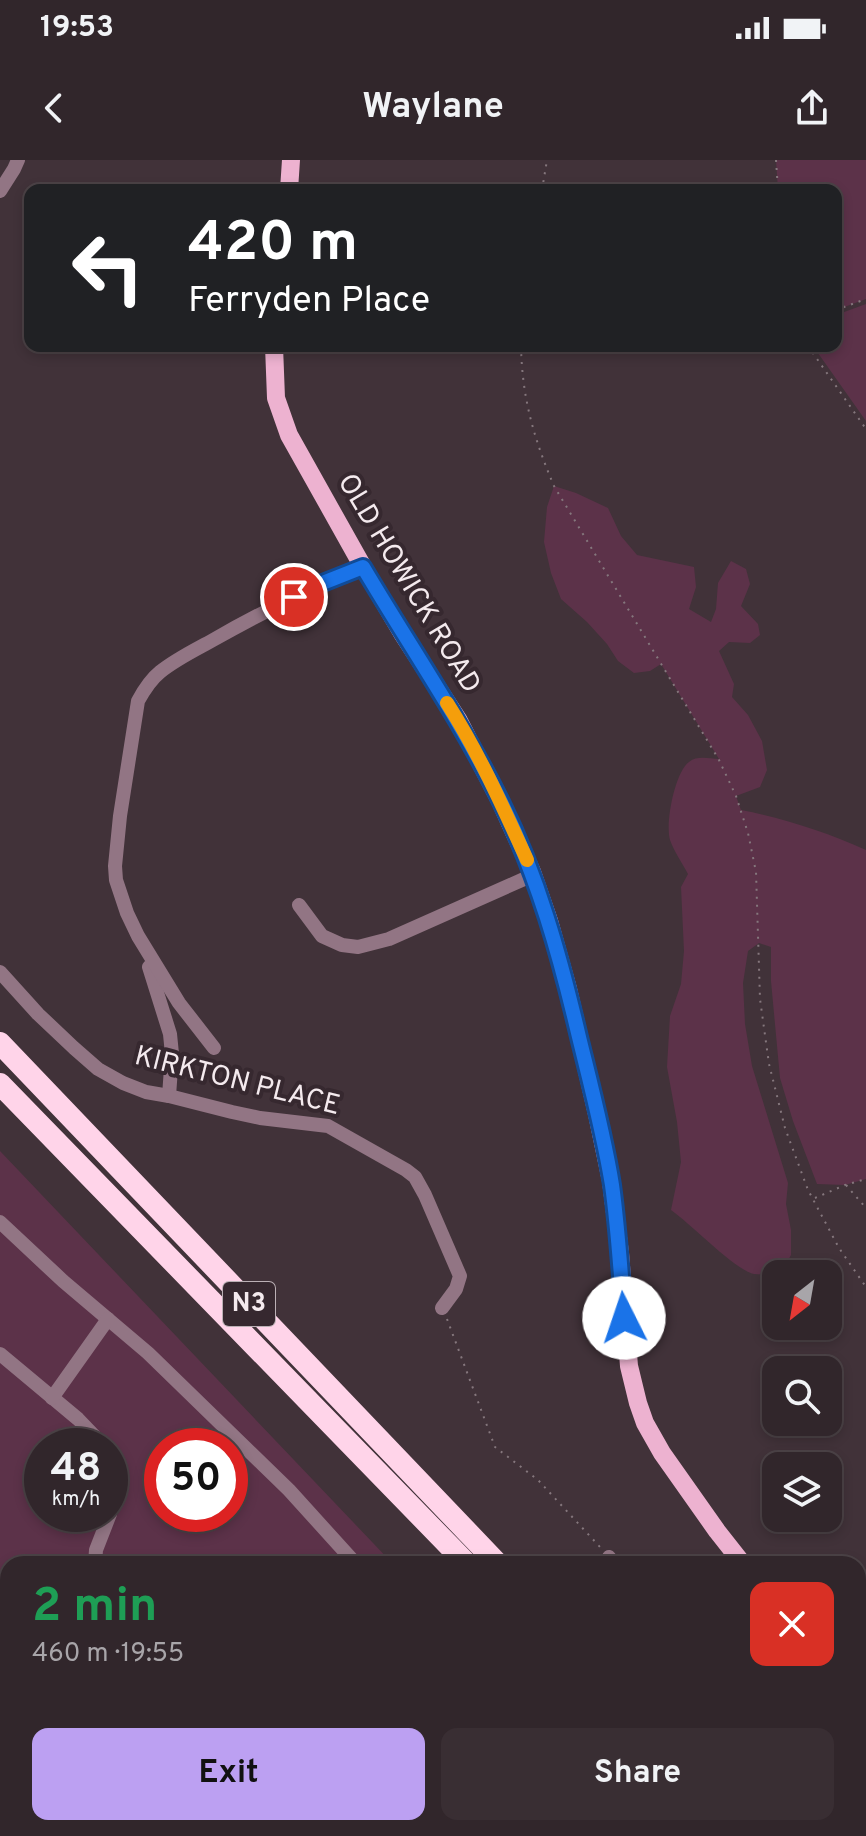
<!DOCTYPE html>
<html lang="en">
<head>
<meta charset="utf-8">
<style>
  body { margin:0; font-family:Overpass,sans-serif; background:#392e33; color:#f1f3f6; height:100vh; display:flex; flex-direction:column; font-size:30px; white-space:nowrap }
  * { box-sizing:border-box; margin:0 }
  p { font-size:26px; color:#a8a5a9 }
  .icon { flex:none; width:44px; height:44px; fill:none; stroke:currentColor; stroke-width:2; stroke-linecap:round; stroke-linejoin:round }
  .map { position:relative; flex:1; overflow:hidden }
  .sheet { position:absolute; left:0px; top:1396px; width:866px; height:280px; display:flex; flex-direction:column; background:#31262b; border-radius:24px 24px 0 0; box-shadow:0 4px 12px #0003,0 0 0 2px #4c4347 }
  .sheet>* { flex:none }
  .hud { position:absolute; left:24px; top:24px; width:818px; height:168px; border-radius:16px; box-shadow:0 4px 12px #0003,0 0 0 2px #4c4347; background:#202124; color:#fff; overflow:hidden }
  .needle { width:52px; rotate:211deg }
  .fabs { position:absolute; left:762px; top:1100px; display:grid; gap:16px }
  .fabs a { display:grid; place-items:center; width:80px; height:80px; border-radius:16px; background:#31262b; box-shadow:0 4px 12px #0003,0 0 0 2px #4c4347; font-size:40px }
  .speed { position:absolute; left:24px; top:1268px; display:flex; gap:16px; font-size:40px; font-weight:700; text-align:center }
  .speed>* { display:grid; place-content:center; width:104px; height:104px; border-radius:50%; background:#31262b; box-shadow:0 4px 12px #0003,0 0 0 2px #4c4347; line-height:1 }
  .speed small { font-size:20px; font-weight:400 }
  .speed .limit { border:12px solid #d22; background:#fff; color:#111 }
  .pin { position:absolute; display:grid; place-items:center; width:68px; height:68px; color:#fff; margin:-34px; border:4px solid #fff; border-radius:50%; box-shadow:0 2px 8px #0007 }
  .me { position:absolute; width:88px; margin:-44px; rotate:356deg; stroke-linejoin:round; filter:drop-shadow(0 0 6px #0008) }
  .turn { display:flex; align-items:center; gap:28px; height:168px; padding:0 32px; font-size:36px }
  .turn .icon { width:104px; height:104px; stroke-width:2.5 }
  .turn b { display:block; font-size:56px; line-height:68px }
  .round { display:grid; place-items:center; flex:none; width:84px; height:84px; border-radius:16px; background:#392e33 }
  .summary { display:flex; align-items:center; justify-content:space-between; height:136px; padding:0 32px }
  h1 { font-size:48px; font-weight:700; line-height:60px; color:#1e9e55 }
  .primary-button { display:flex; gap:16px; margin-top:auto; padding:16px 32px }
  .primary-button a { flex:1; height:92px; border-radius:16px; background:#bca0f2; color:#111; font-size:32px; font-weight:700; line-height:92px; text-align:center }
  .primary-button a+a { background:#392e33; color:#f1f3f6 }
  .status { display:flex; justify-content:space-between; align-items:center; height:56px; padding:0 40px; background:#31262b; direction:ltr }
  .status svg { height:22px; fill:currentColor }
  header { display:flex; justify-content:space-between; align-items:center; height:104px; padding:0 32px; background:#31262b; font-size:36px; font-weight:700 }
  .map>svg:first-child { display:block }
</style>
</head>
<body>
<div class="status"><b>19:53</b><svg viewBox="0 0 49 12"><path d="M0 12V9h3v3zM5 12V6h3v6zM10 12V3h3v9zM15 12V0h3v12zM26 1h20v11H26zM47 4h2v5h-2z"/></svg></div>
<header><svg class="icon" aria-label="back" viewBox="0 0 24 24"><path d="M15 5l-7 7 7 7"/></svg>Waylane<svg class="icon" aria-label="share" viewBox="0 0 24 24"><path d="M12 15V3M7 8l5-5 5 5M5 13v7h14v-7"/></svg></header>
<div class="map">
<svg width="866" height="1676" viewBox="0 0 866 1676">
  <rect width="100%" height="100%" fill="#413239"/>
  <g fill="#5c3249" fill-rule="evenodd">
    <path d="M 776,0 L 866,0 L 866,139 L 836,150 L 836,30 L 778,30 Z"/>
    <path d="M 866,144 L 866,261 L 813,186 L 836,186 L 836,155 Z"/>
    <path d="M 554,326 L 576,333 L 608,348 L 621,376 L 637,395 L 694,407 L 696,427 L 689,449 L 711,462 L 716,449 L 718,423 L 731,401 L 746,409 L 750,424 L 741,446 L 758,464 L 760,475 L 750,483 L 729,482 L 719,491 L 734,524 L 732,537 L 748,555 L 762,581 L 767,610 L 760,627 L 736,636 L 741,650 C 783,658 826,672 866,690 L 866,1019 L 845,1025 L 817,1024 L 793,961 L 780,918 L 771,821 L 771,787 L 759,783 L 748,791 L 743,823 L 745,864 L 752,906 L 788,1023 L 786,1044 L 791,1070 L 791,1095 L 780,1114 C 772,1114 762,1115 754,1114 C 735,1110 691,1064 671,1050 L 681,1002 L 677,962 L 667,907 L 670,856 L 681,824 L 684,791 L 681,727 L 688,714 C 682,703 674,691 670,680 C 665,663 675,612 689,602 C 698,595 709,599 719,599 L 661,504 L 650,511 L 634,513 L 618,501 L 607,484 L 587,462 L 561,439 L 551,413 L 544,382 L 547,347 Z"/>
    <path d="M 0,991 L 393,1404 L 8,1404 L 8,1668 L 639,1668 L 646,1676 L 0,1676 ZM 42,1286 L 110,1286 L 110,1354 L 42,1354 ZM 162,1286 L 230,1286 L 230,1354 L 162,1354 Z"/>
  </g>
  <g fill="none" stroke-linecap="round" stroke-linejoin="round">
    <g stroke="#85777d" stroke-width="2" stroke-dasharray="2 6" stroke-linecap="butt">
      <path d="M 776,0 L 778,30"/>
      <path d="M 542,30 L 547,0"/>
      <path d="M 836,150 L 866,139"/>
      <path d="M 521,186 C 522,238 534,279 554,326 L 719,600 L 736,636 L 748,673 L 756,712 L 760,839 L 769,904 L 785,968 L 808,1030 L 839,1088 L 866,1127"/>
      <path d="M 808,186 L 866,269"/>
      <path d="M 846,1025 L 866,1048"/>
      <path d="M 815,1038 L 845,1025 L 866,1019"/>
      <path d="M 447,1159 L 495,1287 L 538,1320 L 600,1387"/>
    </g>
    <g stroke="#927584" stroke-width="14">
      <path d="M 0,31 L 14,9 L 18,0"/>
      <path d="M 299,745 L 322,776 L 342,785 L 358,787 L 389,779 L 533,715"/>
      <path d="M 149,807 L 170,874 L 172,894 L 169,936"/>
      <path d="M 0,812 L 38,854 L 74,888 L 98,909 L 123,923 L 146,932 L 169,936 L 232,952 L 260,958 L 328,966 L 406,1010 L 415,1017 L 425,1035 L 460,1116 L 456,1129 L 442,1148"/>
      <path d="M 214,888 L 179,843 L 138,776 L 127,753 L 116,720 L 115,706 L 120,656 L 138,541 C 144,530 150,520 160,512 C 176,499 195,490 213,480 C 262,452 311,428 363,407"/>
      <path d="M 0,1062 L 63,1121 L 148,1193 L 289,1330 L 356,1404"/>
      <path d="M 0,1194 L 78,1259 L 104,1286"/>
      <path d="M 52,1238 L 108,1159"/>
      <path d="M 110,1294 C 119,1314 119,1333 110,1353"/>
      <path d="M 609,1397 L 614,1404"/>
      <path d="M 95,1404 L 96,1390 L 110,1354"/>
      <path d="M 858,1632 L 866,1651"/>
      <path d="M 461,1668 L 462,1676"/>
      <path d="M 572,1668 L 576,1676"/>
      <path d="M 836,1668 L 843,1676"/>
    </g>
    <g stroke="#edb2d0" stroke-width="18">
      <path d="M 289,30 L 291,0"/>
      <path d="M 274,186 L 276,238 L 289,275 L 363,407 L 402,473 L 459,561 L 501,643 L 532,712 L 549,761 L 568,829 L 597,954 L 611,1021 L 620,1093 L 629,1206 L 638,1243 L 645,1263 L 662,1293 L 717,1371 L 743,1404"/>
      <path d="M 858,1518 L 866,1526"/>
    </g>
    <g stroke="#ffd4e9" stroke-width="22">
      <path d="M 0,883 L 498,1404"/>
      <path d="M 0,924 L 467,1404"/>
      <path d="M 712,1668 L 719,1676"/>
      <path d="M 745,1668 L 752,1676"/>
    </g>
  </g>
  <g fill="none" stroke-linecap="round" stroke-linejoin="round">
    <g stroke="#114b97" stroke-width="20">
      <path id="route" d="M 294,437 L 315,426 L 363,407 C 409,485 461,560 501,642 C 538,717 560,796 579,877 C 591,926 604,975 612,1025 C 618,1069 621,1113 624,1158"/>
    </g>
    <use href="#route" stroke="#1a73e8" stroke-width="14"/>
    <path stroke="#f59e0b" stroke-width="14" d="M 447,543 C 479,593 503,647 527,700"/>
  </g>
  <g text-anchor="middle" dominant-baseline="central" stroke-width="8" stroke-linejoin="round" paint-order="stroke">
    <rect fill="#36282f" stroke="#bbb0b5" stroke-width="2" x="223" y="1122" width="52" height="44" rx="6"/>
    <g font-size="26" font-weight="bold" fill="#f4eaee">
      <text x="249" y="1144">N3</text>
    </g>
    <g font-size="28" fill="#f4eaee" stroke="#36282f">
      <text transform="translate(408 424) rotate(59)">OLD HOWICK ROAD</text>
      <text transform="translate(237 922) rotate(14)">KIRKTON PLACE</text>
    </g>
  </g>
</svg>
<div class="fabs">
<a><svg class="needle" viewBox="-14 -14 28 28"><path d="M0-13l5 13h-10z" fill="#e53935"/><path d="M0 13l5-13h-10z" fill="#a8a5a9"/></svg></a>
<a><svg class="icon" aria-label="search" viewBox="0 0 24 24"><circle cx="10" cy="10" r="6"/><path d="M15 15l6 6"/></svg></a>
<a><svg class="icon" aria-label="layers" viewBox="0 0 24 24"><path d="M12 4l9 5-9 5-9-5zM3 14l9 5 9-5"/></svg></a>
</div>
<div class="speed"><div>48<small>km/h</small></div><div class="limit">50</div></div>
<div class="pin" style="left:294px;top:437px;background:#d93025"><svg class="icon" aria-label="arrive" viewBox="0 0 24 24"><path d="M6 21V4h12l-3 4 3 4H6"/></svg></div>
<svg class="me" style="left:624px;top:1158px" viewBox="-20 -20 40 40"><circle r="19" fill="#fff"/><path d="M0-13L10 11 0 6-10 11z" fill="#1a73e8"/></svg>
<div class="hud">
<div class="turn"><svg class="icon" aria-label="left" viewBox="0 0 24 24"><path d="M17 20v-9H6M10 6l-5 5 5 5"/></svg><div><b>420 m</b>Ferryden Place</div></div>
</div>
<section class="sheet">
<div class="summary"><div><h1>2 min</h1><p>460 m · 19:55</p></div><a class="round" style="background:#d93025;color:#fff"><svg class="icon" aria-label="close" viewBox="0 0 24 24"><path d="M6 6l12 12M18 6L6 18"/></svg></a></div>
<div class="primary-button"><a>Exit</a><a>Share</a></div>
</section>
</div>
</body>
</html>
